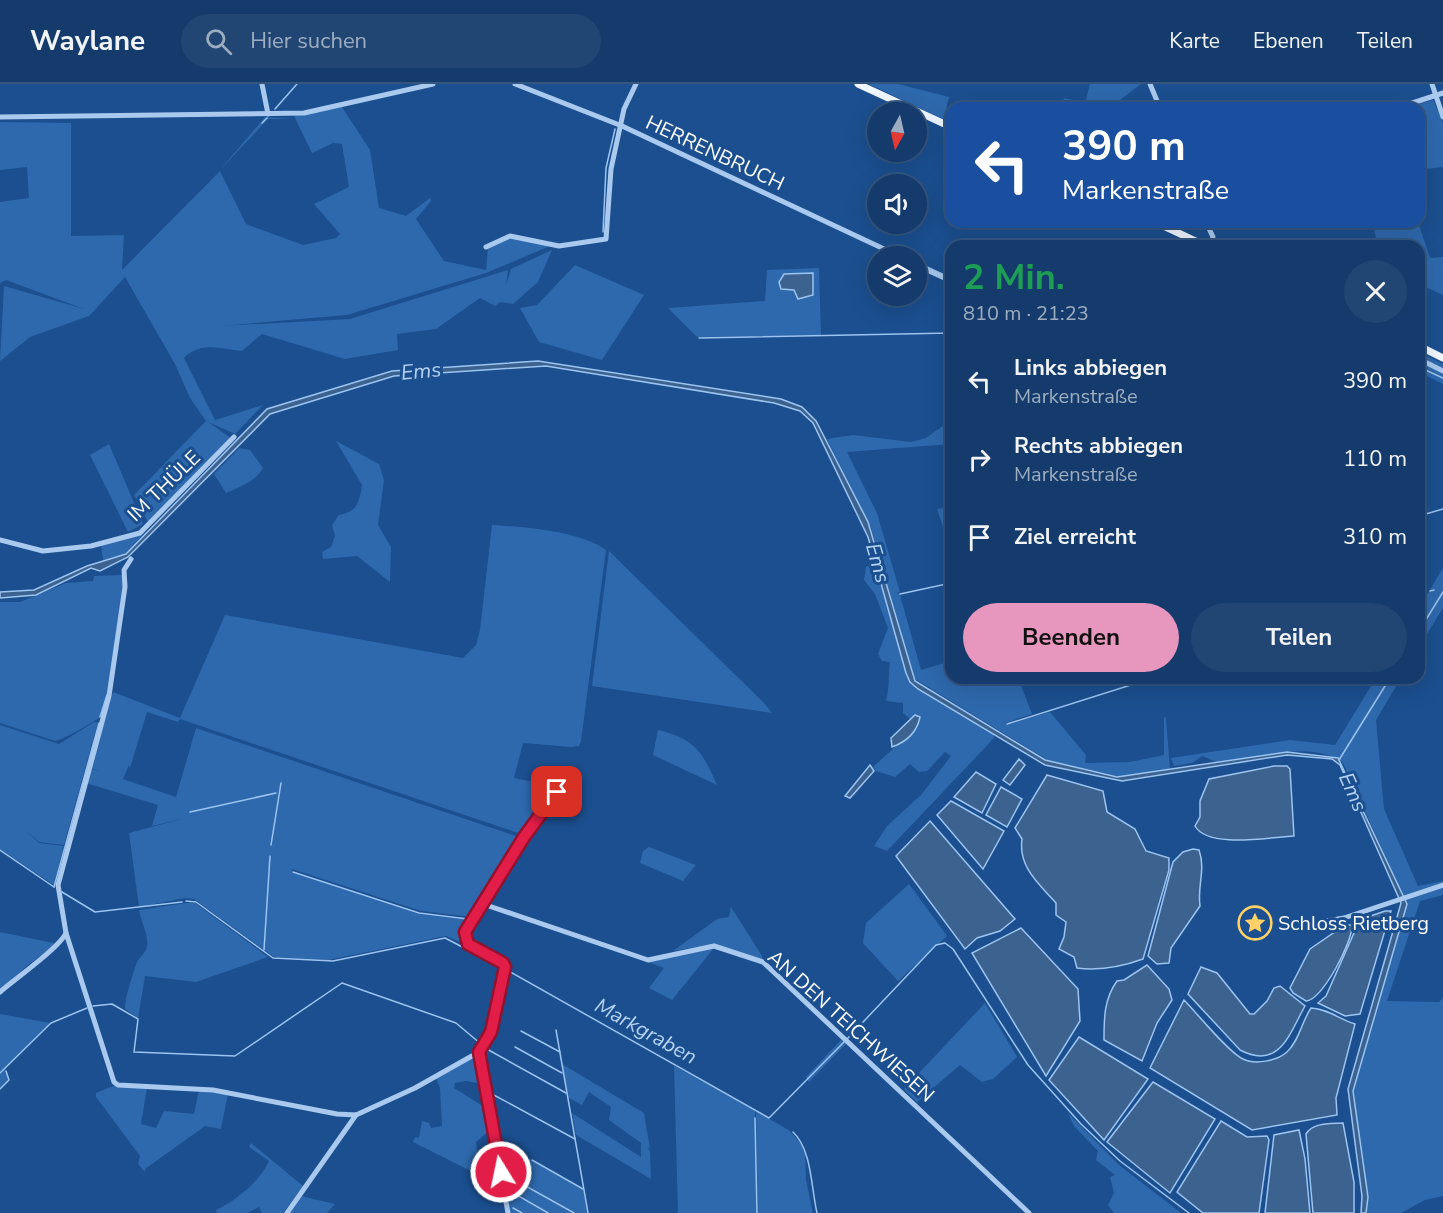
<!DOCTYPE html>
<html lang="de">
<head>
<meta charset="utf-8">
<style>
  body { margin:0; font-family:"Nunito Sans",sans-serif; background:#214673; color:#f1f3f6; height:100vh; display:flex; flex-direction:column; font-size:22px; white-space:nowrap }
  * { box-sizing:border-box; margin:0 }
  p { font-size:20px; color:#9dadc1 }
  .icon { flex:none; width:33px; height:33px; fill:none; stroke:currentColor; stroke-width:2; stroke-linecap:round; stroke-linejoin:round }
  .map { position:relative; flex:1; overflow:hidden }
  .side { position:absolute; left:945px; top:156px; width:480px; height:444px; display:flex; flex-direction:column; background:#143b6b; border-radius:18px; box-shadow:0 6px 24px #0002,0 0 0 2px #33557e }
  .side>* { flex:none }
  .banner { position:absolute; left:945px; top:18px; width:480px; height:126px; border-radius:18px; box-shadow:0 6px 24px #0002,0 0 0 2px #33557e; background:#1a4fa0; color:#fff; overflow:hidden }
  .needle { width:39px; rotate:188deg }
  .buttons { position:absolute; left:867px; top:18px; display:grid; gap:12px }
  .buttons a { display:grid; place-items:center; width:60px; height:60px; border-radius:50%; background:#143b6b; box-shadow:0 6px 24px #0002,0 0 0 2px #33557e; font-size:30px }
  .pin { position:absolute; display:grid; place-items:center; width:51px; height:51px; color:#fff; margin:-26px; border-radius:12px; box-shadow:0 3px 9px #0006 }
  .me { position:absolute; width:66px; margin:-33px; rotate:350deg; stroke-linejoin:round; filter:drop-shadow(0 0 4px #0008) }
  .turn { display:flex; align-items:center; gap:21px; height:126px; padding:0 18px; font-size:27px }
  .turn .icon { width:78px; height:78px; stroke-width:2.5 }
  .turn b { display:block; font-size:42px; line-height:51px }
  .round { display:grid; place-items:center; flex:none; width:63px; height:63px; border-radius:32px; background:#214673 }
  .head { display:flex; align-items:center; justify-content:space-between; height:102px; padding:0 18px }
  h1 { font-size:36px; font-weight:700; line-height:45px; color:#1e9e55 }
  .primary-button { display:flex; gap:12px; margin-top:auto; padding:12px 18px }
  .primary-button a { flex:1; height:69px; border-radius:36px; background:#e797bd; color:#111; font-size:24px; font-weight:700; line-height:69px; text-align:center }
  .primary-button a+a { background:#214673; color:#f1f3f6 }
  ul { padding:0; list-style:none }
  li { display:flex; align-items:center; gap:18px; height:78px; padding:0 18px }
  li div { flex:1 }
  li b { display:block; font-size:22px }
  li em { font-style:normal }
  header { display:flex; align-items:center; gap:36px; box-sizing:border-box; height:84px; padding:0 30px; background:#143b6b; border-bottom:2px solid #33557e }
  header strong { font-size:28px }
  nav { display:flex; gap:33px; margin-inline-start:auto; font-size:21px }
  .search { width:420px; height:54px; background:#214673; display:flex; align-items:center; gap:15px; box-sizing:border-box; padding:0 21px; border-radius:33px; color:#9dadc1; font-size:22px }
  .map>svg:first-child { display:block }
</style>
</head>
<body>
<header>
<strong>Waylane</strong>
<div class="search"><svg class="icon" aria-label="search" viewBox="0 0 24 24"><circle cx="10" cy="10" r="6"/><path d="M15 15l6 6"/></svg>Hier suchen</div>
<nav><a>Karte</a><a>Ebenen</a><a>Teilen</a></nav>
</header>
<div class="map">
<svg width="1443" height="1129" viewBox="0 0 1443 1129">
  <rect width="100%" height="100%" fill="#1b4f8f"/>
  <g fill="#2e69ad">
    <path d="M 869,0 L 898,0 L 949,13 L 945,30 L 951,34 L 951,39 Z"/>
    <path d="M 1090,0 L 1141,0 L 1109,24 L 1061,24 L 1064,14 L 1085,19 Z"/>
    <path d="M 1433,16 L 1443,38 L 1443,83 L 1419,86 L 1419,24 L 1406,24 Z"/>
    <path d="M 342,23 L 370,66 L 379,124 L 406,132 L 430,114 L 431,117 L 416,135 L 444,177 L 486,186 L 488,163 L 510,153 L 550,162 L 486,189 L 347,231 L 221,242 L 350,235 L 508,186 L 506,201 L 511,185 L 552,166 L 538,198 L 513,220 L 500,218 L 495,222 L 480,214 L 436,245 L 397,250 L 398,266 L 345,275 L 262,250 L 242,267 C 221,265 201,257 184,274 L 215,336 L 263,321 L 235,350 L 208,338 L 231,354 L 149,440 L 134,411 L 206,337 L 190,314 L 175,280 L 125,193 L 89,232 L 30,253 L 0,277 L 4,202 L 84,225 L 6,196 L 0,199 L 0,118 L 29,114 L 27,83 L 0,86 L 0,38 L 71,39 L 71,152 L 124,151 L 122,186 L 220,87 L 246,140 L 303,161 L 336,154 L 340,150 L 314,120 L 349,103 L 342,60 L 333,59 L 312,69 L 294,32 Z"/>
    <path d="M 265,33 L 292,35 L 268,35 L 220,86 Z"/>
    <path d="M 1372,138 L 1418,138 L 1430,174 L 1443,173 L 1443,211 L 1419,200 L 1419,162 L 1378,162 Z"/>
    <path d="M 575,181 L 644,211 L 602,276 L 539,258 L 520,224 L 537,221 Z"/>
    <path d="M 819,184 L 821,251 L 697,253 L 668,224 L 765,217 L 767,186 Z"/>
    <path d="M 1419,268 L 1443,280 L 1443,300 L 1419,288 Z"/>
    <path d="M 951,336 L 951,360 L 847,368 L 877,429 L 900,508 L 897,509 L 900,511 L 921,586 L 951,577 L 951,594 L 1018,594 L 1032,630 L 1005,639 L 1006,641 L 1050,628 L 1086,671 L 1085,679 L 1130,678 L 1164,671 L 1164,633 L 1166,634 L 1170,686 L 1122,693 L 1049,677 L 915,595 L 871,444 L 827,355 L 853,351 L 911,358 L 926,354 Z"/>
    <path d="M 336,357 L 379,380 L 384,396 L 378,441 L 391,463 L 390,498 L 357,472 L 323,475 L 322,468 L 331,463 L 335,452 L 332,441 L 339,431 C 358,427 359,419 362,401 Z"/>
    <path d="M 109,360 L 143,440 L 128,448 L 90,371 Z"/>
    <path d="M 239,364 L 250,366 L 263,384 C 255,398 240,403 226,409 L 214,390 Z"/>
    <path d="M 951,423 L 951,467 L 937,425 Z"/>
    <path d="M 492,441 C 524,443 580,447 606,466 L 581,657 L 579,662 L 571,663 L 523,659 L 514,694 L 558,703 L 521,750 L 180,635 L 178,638 L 147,628 L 130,684 L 129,681 L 123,695 L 176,713 L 196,644 L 519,753 L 472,833 L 421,827 L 292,785 L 292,788 L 419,830 L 470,836 L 463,848 L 464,860 L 446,852 L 328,876 L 274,873 L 194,815 L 185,814 L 139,823 L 129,749 L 185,734 L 152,742 L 158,721 L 86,699 L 91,685 L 100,687 L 90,684 L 113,608 L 180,634 L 225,531 L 463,574 L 476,561 L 480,546 Z"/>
    <path d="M 146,447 L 125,470 L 103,476 L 101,461 Z"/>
    <path d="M 609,467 L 764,619 L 772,629 L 592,602 Z"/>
    <path d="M 875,477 L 910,598 L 994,651 L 994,654 L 887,767 L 874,762 L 887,742 L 921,711 L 951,672 L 945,668 L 927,687 L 919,688 L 910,680 L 895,693 L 876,687 L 873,683 L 918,642 L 915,631 L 910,635 L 903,629 L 903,619 L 886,617 C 890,601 888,594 890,578 L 882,577 L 878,570 L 888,544 L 875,510 L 864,496 L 866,483 Z"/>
    <path d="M 1443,484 L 1443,524 L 1419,563 L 1419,524 Z"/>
    <path d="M 123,491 L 124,505 C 120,529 111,618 100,633 C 97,636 61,657 55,657 L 0,639 L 0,518 L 20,518 L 66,499 L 93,497 L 94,492 Z"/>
    <path d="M 1376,594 L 1401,594 L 1376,636 L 1384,725 L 1418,802 L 1443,797 L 1443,811 L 1420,817 L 1387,917 L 1439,918 L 1443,914 L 1443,1112 L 1425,1116 L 1401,1129 L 1366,1129 L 1368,1113 L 1353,1007 L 1407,820 L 1343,679 C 1308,654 1258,676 1220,678 C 1214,678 1208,674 1202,672 L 1192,679 L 1174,682 L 1171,674 L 1290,656 L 1335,661 Z"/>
    <path d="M 94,638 L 98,638 L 64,761 L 39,758 L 24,745 L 39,759 L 64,762 L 54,801 L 0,765 L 0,641 L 59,660 Z"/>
    <path d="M 658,646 C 695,655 702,667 717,701 L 653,671 Z"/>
    <path d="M 649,763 L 696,781 L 683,797 L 640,779 L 643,767 Z"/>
    <path d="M 909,800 L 947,852 L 898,897 L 863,859 L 866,839 Z"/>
    <path d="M 186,819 L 195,819 L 268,873 L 196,898 L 145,892 L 138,934 L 125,925 C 125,913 133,890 137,878 C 140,872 146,869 147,862 C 149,852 141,838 139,826 Z"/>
    <path d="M 731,823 L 762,872 L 762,875 L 714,860 L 673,867 L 717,835 L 729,833 Z"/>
    <path d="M 0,848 L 58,860 L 29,880 L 0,907 Z"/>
    <path d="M 714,864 L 672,916 L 649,904 L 664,884 L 648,878 Z"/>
    <path d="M 985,919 L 1017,973 L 993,995 L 982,998 L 960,981 L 917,1018 L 904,1005 Z"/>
    <path d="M 0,930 L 50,939 L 5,985 L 9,996 L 0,1005 Z"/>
    <path d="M 842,955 L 846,960 L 809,998 L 806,993 Z"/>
    <path d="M 474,973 L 479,975 L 482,1000 L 466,997 L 455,999 L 454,1004 L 486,1024 L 491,1045 L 476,1058 L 478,1075 L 475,1089 L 413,1058 L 415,1053 L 419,1054 L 422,1037 L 429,1039 L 431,1044 L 442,1042 L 440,1004 L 436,994 Z"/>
    <path d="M 562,980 L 644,1029 L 650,1065 L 647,1063 L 650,1067 L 651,1095 L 576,1051 L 572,1029 L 641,1073 L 641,1059 L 609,1036 L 611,1023 L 589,1008 L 582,1021 L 569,1014 Z"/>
    <path d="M 674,982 L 755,1026 L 757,1129 L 678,1129 Z"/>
    <path d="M 116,1001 L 147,1004 L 141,1040 L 156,1044 L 164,1027 L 194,1030 L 199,1006 L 228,1010 L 221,1045 L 205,1042 L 145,1085 L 145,1088 L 138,1080 L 140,1072 L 96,1013 L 96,1009 Z"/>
    <path d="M 756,1027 L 790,1047 L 801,1060 L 805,1068 L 806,1096 L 813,1129 L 758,1129 Z"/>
    <path d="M 1068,1029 L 1119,1081 L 1181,1129 L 1114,1129 L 1108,1121 L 1114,1109 L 1110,1093 L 1115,1091 L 1096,1076 L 1098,1067 L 1074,1042 Z"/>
    <path d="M 251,1059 L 303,1102 L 283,1129 L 262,1129 L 259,1123 L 247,1129 L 217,1129 L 216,1126 C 236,1117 260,1097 269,1077 L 249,1063 Z"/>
    <path d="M 514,1066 L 583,1106 L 587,1129 L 510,1129 L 500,1073 L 507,1076 Z"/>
    <path d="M 301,1112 L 335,1120 L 327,1129 L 289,1129 Z"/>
  </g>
  <g fill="#3c6290" stroke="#9cc4f0" stroke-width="1.5">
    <path d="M 813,189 L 813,211 L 798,215 L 794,206 L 781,205 L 779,198 L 784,190 Z"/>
    <path d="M 538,277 L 781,315 L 802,323 L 816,337 L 868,438 L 915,597 L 1045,676 L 1117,693 L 1287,668 L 1338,674 L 1407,820 L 1353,1007 L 1368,1113 L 1366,1129 L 1361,1129 L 1362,1112 L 1348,1005 L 1401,819 L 1340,681 L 1332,675 L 1287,671 L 1122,697 L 1045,681 L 918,605 L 910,598 L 906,589 L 868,453 L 813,339 L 800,327 L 774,319 L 546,282 L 394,292 L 270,330 L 128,473 L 100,487 L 91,484 L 36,511 L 0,514 L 0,508 L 34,506 L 87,482 L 126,470 L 267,325 L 392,287 Z"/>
    <path d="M 915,631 L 920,633 C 917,648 906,658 892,663 L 891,654 Z"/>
    <path d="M 1019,675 L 1025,681 L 1010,701 L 1003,696 Z"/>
    <path d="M 870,681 L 874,687 L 850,714 L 845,712 Z"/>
    <path d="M 1274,682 L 1287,682 L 1290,685 L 1294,752 C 1270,753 1208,765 1195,742 L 1200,733 L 1200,717 L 1209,695 Z"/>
    <path d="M 976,688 L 996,700 L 982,729 L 954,713 Z"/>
    <path d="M 1047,691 L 1103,707 L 1107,728 L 1135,745 L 1146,767 L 1169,774 L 1169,786 L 1143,875 C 1121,883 1100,887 1077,884 L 1074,873 L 1059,865 L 1064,853 L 1066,838 L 1056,831 L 1056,819 C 1039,800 1018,783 1022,755 L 1015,744 Z"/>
    <path d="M 1001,703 L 1022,715 L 1007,743 L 986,731 Z"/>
    <path d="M 951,717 L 1004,747 L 983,785 L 937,731 Z"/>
    <path d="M 930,737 L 1015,835 L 1000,847 L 977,854 L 965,865 L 896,772 Z"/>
    <path d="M 1193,765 L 1199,766 C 1206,785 1197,803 1200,822 L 1171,864 L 1169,879 L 1157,880 L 1148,872 L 1173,778 L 1183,768 Z"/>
    <path d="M 1385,827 L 1391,827 L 1389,833 L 1360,930 L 1345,932 L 1318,919 L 1326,912 L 1358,840 L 1362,835 Z"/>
    <path d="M 1345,841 L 1352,841 C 1353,857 1322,917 1306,917 L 1293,909 L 1290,904 L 1310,865 Z"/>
    <path d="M 1021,844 L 1078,905 L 1080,937 L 1046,992 L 972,869 Z"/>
    <path d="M 1147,881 L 1169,905 L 1172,916 L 1157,939 L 1142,977 L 1104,956 C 1104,934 1104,915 1117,897 L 1124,896 Z"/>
    <path d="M 1201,883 L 1217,889 L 1250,930 L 1254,930 L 1267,917 L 1274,904 L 1280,902 L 1305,922 C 1290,948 1280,987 1240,966 L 1188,910 Z"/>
    <path d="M 1184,916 C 1196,928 1229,969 1243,975 C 1255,981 1277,977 1287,968 C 1299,957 1302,937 1311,924 C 1328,925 1339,935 1355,940 L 1336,1014 L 1337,1031 L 1252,1046 L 1150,984 Z"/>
    <path d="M 1079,953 L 1148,995 L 1104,1056 L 1049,996 Z"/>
    <path d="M 1153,998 L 1215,1035 L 1170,1109 L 1107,1058 Z"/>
    <path d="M 1221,1037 L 1247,1053 L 1267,1052 L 1269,1056 L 1259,1129 L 1203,1129 L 1177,1108 Z"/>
    <path d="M 1343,1039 L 1354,1098 L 1354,1129 L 1313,1129 L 1306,1050 C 1313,1038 1331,1040 1343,1039 Z"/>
    <path d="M 1299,1046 L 1305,1075 L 1310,1129 L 1265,1129 L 1274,1051 Z"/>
  </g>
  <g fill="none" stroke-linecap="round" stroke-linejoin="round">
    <g stroke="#9cc4f0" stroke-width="1.5">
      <path d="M 275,25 L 297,0"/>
      <path d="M 262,39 L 267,34"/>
      <path d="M 603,148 L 606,84 L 615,45"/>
      <path d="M 901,170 L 906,172"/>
      <path d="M 916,178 L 951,194"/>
      <path d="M 699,254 L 951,249"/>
      <path d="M 1419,283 L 1443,294"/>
      <path d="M 1419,432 L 1443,425"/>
      <path d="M 1430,507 L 1434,506"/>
      <path d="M 900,510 L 951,499"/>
      <path d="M 1419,511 L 1426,508"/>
      <path d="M 1419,547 L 1443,508"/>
      <path d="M 100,633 L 107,611"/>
      <path d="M 1007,640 L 1153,594"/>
      <path d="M 1339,676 L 1390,594"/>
      <path d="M 190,728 L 276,709"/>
      <path d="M 271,761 L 281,699"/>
      <path d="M 0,766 L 54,803"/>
      <path d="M 293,788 L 419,829 L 468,835"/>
      <path d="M 54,803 L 99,639"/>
      <path d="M 62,808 L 95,828 L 182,818"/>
      <path d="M 186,817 L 196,818 L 273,874 L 333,877 L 445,854 L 501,883"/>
      <path d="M 264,866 L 270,772"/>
      <path d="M 507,886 L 769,1034 L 844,958"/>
      <path d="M 93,922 L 112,920 L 138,935 L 134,968 L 235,972 L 342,899 L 456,939 L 481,960"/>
      <path d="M 556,946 L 588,1129"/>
      <path d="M 521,947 L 560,968"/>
      <path d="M 847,955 L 936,861 L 945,859 L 953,865 L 1028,981 L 1081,1040 L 1120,1077 L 1189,1129"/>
      <path d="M 515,963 L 562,989"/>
      <path d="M 485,964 L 566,1009"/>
      <path d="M 0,989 L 51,939 L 87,924"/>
      <path d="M 0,1005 L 9,996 L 6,987"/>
      <path d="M 492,1010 L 575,1055"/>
      <path d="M 755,1034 L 757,1129"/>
      <path d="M 793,1048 C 812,1066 811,1103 817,1129"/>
      <path d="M 532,1076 L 583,1105"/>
      <path d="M 506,1091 L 574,1129"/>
      <path d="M 508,1106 L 548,1129"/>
      <path d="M 513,1124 L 522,1129"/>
    </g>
    <g stroke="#a9c9ee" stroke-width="5">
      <path d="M 262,0 L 268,30"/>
      <path d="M 515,0 L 622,42 L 899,172"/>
      <path d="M 1150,0 L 1160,24"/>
      <path d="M 1432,0 L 1443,33"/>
      <path d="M 1397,24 L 1443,9"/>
      <path d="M 0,33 L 304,29 L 433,0"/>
      <path d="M 1206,138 L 1213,153 L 1210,162"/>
      <path d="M 486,163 L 510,152 L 559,162 L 606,155 L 611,85 L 624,25 L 636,0"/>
      <path d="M 916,181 L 951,197"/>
      <path d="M 1419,275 L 1443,287"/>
      <path d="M 0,456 L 43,467 L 91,462 L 140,449 L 234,353"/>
      <path d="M 131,475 L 124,486 L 125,503 L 109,612 L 58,801 L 66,849 L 114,998 L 118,1001 L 213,1006 L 337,1030 L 356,1031 L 415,1004 L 479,968"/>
      <path d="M 483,820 L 648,876 L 714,862 L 763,878 L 1029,1129"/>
      <path d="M 1308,840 L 1344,834 L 1443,801"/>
      <path d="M 0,908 C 15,895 60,863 66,849"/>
      <path d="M 287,1129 L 356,1031"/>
      <path d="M 508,1129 L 479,968 L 491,948 L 505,883 L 503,879 L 468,860 L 465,848 L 523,753 L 557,708"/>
    </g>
    <g stroke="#f0f6ff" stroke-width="7">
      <path d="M 858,0 L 951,43"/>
      <path d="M 1155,138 L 1206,162"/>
      <path d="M 1419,262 L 1443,274"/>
    </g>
  </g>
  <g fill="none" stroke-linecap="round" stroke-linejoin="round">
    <g stroke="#92132f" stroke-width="15">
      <path id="route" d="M 501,1088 L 479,968 L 491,948 L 505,883 L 503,879 L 468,860 L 465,848 L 524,753 L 557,708"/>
    </g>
    <use href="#route" stroke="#e11d48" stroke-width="10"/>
  </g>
  <defs>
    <g id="sight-ring" transform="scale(1.725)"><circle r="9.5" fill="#1b4f8f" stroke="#ffd166" stroke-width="1.5"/><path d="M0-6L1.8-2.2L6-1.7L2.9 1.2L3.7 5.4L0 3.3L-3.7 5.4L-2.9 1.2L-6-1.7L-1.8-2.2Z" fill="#ffd166"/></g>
  </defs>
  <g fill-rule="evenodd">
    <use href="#sight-ring" x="1255" y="839"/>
  </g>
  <g text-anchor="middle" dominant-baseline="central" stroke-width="6" stroke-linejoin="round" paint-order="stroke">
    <g font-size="20" fill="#fff" stroke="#1b4f8f">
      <text transform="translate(715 69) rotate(25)">HERRENBRUCH</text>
      <text transform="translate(164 402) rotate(-44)">IM THÜLE</text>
      <text transform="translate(851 942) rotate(42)">AN DEN TEICHWIESEN</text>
    </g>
    <g font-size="20" fill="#fff" stroke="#1b4f8f" text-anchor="start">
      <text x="1278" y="839">Schloss Rietberg</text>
    </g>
    <g font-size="21" font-style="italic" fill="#b5d3f5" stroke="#1b4f8f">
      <text transform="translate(421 287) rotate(-5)">Ems</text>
      <text transform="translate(878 479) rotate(74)">Ems</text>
      <text transform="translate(1353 708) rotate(66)">Ems</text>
      <text transform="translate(646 947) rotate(29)">Markgraben</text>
    </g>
  </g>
</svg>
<div class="buttons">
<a><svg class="needle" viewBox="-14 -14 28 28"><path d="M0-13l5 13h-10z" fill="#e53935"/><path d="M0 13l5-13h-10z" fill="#9dadc1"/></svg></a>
<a><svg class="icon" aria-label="sound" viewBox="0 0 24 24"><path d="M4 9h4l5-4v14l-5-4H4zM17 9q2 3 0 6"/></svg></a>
<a><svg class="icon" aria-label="layers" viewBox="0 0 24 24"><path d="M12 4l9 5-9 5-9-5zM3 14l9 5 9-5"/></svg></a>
</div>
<div class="pin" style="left:557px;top:708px;background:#d93025"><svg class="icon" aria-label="arrive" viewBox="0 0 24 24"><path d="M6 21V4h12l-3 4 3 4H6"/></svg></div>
<svg class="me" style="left:501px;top:1088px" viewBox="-20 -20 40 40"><circle r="17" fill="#e11d48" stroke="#fff" stroke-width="3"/><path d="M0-11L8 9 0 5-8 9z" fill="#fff"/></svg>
<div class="banner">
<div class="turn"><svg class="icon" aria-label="left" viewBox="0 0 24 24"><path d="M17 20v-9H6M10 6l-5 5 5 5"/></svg><div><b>390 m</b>Markenstraße</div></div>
</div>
<section class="side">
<div class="head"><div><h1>2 Min.</h1><p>810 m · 21:23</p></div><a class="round"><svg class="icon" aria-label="close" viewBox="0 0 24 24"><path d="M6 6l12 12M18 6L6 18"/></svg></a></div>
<ul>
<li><svg class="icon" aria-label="left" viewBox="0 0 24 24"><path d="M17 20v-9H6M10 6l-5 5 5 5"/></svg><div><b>Links abbiegen</b><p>Markenstraße</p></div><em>390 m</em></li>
<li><svg class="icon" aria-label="right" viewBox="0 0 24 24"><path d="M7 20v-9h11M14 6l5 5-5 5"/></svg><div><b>Rechts abbiegen</b><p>Markenstraße</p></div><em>110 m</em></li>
<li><svg class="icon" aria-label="arrive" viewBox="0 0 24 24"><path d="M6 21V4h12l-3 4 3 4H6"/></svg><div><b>Ziel erreicht</b></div><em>310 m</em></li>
</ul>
<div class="primary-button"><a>Beenden</a><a>Teilen</a></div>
</section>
</div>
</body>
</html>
